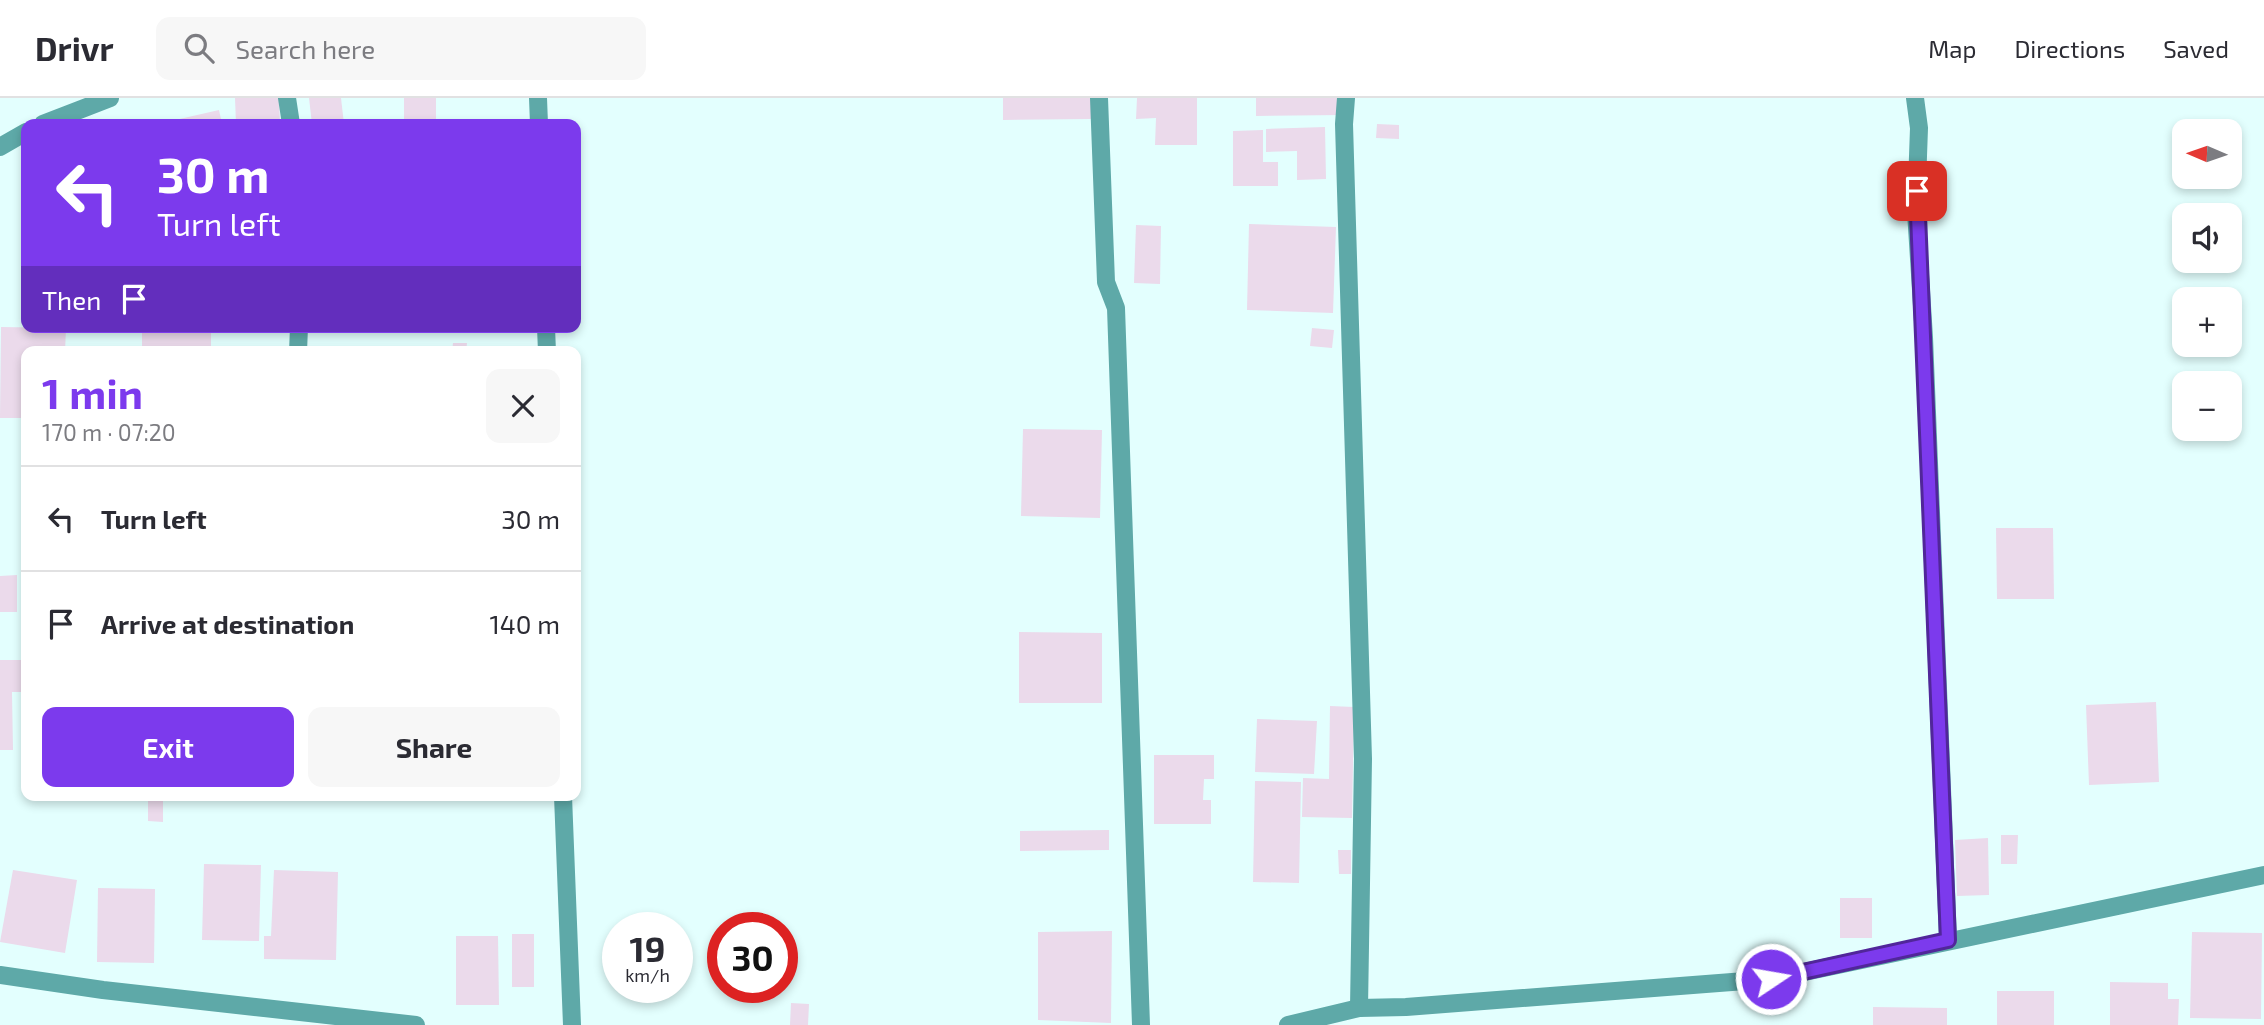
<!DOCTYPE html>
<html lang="en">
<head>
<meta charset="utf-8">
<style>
  body { margin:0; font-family:"Exo 2",sans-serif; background:#f7f7f7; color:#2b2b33; height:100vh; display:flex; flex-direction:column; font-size:26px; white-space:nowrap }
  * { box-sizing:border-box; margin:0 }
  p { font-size:23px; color:#7c7c81 }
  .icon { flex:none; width:38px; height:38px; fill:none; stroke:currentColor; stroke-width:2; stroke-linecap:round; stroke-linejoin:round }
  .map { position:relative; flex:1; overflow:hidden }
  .details { position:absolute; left:21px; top:248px; width:560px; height:455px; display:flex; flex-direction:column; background:#fff; border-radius:14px; box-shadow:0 4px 10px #0003 }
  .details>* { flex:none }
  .top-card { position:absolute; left:21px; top:21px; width:560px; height:214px; border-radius:14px; box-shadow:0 4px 10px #0003; background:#7c3aed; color:#fff; overflow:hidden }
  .needle { width:46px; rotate:272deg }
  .tools { position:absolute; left:2172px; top:21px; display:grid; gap:14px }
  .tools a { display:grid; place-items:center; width:70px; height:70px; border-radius:14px; background:#fff; box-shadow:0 4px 10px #0003; font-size:35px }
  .speed { position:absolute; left:602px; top:814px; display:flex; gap:14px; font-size:35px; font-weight:700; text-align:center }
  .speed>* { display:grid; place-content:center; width:91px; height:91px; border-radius:50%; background:#fff; box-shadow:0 4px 10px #0003; line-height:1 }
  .speed small { font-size:18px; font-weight:400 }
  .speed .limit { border:10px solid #d22; background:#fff; color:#111 }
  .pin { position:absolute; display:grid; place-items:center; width:60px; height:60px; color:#fff; margin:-30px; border-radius:14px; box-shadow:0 4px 10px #0006 }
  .me { position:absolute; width:77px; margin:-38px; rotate:78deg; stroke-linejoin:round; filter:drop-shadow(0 0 5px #0008) }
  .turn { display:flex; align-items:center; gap:24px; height:147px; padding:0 21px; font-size:32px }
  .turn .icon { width:91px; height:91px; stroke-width:2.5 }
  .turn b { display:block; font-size:49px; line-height:60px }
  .then { display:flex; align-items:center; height:66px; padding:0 21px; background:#0003; gap:14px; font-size:26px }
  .round { display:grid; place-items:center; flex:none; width:74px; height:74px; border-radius:14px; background:#f7f7f7 }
  .summary { display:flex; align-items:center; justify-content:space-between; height:119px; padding:0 21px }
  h1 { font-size:42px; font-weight:700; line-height:52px; color:#7c3aed }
  .primary-button { display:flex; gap:14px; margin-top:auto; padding:14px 21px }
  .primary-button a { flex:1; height:80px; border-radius:14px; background:#7c3aed; color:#fff; font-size:28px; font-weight:700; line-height:80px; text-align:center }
  .primary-button a+a { background:#f7f7f7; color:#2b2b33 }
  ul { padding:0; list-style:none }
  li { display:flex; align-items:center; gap:21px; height:105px; padding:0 21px; border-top:2px solid #e1e1e2 }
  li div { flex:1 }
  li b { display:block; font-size:26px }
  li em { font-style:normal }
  header { display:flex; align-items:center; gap:42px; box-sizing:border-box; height:98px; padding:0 35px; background:#fff; border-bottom:2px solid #e1e1e2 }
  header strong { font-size:33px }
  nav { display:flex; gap:38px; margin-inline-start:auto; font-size:24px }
  .search { width:490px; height:63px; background:#f7f7f7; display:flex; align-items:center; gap:18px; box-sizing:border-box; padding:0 24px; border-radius:14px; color:#7c7c81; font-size:26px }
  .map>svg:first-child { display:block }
</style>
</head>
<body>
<header>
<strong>Drivr</strong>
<div class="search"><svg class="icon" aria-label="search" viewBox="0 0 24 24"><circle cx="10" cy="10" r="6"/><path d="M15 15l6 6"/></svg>Search here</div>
<nav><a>Map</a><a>Directions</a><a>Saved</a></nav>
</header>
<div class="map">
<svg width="2264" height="927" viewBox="0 0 2264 927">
  <rect width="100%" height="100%" fill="#e3fffe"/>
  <g fill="#ebdaeb">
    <path d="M 235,0 L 279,0 L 280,26 L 236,26 Z"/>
    <path d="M 309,0 L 341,0 L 344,26 L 312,26 Z"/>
    <rect x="404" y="0" width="32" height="26"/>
    <path d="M 1003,0 L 1091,0 L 1092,21 L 1003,22 Z"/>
    <path d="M 1137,0 L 1197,0 L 1197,47 L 1155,47 L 1156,20 L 1136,21 Z"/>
    <path d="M 1256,0 L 1344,0 L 1344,17 L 1256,18 Z"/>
    <path d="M 219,12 L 222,26 L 162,26 L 162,25 Z"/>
    <path d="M 1377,26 L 1399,27 L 1399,41 L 1376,40 Z"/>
    <path d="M 1325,29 L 1326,81 L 1297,82 L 1297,53 L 1266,54 L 1266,31 Z"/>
    <path d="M 1263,32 L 1263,64 L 1278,64 L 1278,88 L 1233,88 L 1233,33 Z"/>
    <path d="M 1249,126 L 1336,129 L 1333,215 L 1247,212 Z"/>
    <path d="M 1136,127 L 1161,128 L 1160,186 L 1134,185 Z"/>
    <path d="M 1,229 L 66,230 L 65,254 L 26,254 L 26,320 L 0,320 Z"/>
    <rect x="142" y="229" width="69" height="25"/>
    <path d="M 1312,230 L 1334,232 L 1332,250 L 1310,248 Z"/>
    <path d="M 453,245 L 467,245 L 466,254 L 452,254 Z"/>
    <rect x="476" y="251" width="30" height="3"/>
    <path d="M 1023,331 L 1102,332 L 1100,420 L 1021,418 Z"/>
    <path d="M 1996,430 L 2053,430 L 2054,501 L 1997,501 Z"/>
    <path d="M 17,477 L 17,514 L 0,514 L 0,478 Z"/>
    <path d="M 1019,534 L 1102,535 L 1102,605 L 1019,605 Z"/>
    <path d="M 0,562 L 26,562 L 26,594 L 12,594 L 13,652 L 0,652 Z"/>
    <path d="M 2156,604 L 2159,684 L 2089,687 L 2086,607 Z"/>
    <path d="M 1330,608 L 1354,609 L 1352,720 L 1302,719 L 1303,680 L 1329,681 Z"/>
    <path d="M 1257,621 L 1317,623 L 1314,676 L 1255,674 Z"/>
    <path d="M 1154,657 L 1214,657 L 1214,681 L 1204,681 L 1203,702 L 1211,702 L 1211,726 L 1154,726 Z"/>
    <path d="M 1255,683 L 1301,684 L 1299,785 L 1253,784 Z"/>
    <path d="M 148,701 L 163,701 L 163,724 L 148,723 Z"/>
    <path d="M 1109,732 L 1109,752 L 1020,753 L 1020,733 Z"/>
    <path d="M 2001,737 L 2018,737 L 2017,766 L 2001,766 Z"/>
    <path d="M 1988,740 L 1989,797 L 1957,798 L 1955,742 Z"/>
    <path d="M 1338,752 L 1351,752 L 1351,776 L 1339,776 Z"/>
    <path d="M 204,766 L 261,767 L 259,843 L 202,842 Z"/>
    <path d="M 13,772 L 77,782 L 65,855 L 0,844 Z"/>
    <path d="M 274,772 L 338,774 L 336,862 L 264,861 L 264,838 L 271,838 Z"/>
    <path d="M 98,790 L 155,791 L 154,865 L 97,864 Z"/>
    <rect x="1840" y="800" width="32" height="40"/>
    <path d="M 1112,833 L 1111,925 L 1038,922 L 1038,834 Z"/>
    <path d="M 2192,834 L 2262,835 L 2261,921 L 2190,920 Z"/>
    <rect x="512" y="836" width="22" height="53"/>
    <path d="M 456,838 L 498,838 L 499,907 L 456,907 Z"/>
    <path d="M 2110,884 L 2168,885 L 2168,901 L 2179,901 L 2178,927 L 2110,927 Z"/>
    <rect x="1997" y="893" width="57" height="34"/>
    <path d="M 791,905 L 809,906 L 808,927 L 790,927 Z"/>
    <path d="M 1873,909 L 1947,910 L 1947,927 L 1873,927 Z"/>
  </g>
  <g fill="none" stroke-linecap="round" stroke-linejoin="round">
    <g stroke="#5ea9a8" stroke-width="18">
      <path d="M 287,0 L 291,26"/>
      <path d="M 538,0 L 539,26"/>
      <path d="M 1099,0 L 1106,184 L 1116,210 L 1141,927"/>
      <path d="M 1346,0 L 1344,26 L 1363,661 L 1359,910"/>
      <path d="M 1915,0 L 1919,30 L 1916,114 L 1924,239 L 1948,842"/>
      <path d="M 43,26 L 110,0"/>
      <path d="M 0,49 L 26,34"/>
      <path d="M 546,229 L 547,254"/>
      <path d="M 298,254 L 299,229"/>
      <path d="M 563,698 L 572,927"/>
      <path d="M 0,877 L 103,892 L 416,927"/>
      <path d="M 1288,927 L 1359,910 L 1406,909 L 1771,881 L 2264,777"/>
    </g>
  </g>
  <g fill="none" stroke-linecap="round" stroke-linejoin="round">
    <g stroke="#51269a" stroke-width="18">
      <path id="route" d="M 1771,881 L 1948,842 L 1917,93"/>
    </g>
    <use href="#route" stroke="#7c3aed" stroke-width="12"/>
  </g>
</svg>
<div class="tools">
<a><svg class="needle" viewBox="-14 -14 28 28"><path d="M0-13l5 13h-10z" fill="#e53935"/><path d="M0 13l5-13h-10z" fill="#7c7c81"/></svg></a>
<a><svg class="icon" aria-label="sound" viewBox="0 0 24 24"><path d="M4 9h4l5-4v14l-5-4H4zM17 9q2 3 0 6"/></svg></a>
<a>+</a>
<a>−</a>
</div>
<div class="speed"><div>19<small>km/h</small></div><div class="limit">30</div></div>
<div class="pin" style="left:1917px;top:93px;background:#d93025"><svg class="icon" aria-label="arrive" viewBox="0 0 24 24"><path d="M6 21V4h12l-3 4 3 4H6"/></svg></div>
<svg class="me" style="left:1771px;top:881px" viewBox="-20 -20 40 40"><circle r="17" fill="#7c3aed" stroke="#fff" stroke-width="3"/><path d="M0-11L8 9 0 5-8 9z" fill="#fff"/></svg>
<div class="top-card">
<div class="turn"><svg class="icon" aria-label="left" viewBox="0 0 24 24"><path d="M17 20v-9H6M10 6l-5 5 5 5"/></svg><div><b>30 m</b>Turn left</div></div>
<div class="then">Then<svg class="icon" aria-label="arrive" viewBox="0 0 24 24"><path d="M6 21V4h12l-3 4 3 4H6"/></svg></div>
</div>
<section class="details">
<div class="summary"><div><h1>1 min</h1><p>170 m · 07:20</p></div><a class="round"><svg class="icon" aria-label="close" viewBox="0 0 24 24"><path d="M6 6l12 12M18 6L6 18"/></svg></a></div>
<ul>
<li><svg class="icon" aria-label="left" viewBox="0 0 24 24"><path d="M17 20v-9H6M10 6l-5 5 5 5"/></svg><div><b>Turn left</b></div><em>30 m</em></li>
<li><svg class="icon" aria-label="arrive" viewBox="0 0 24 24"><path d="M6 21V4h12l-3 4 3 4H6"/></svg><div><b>Arrive at destination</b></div><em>140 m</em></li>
</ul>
<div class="primary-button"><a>Exit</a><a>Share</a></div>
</section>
</div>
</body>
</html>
